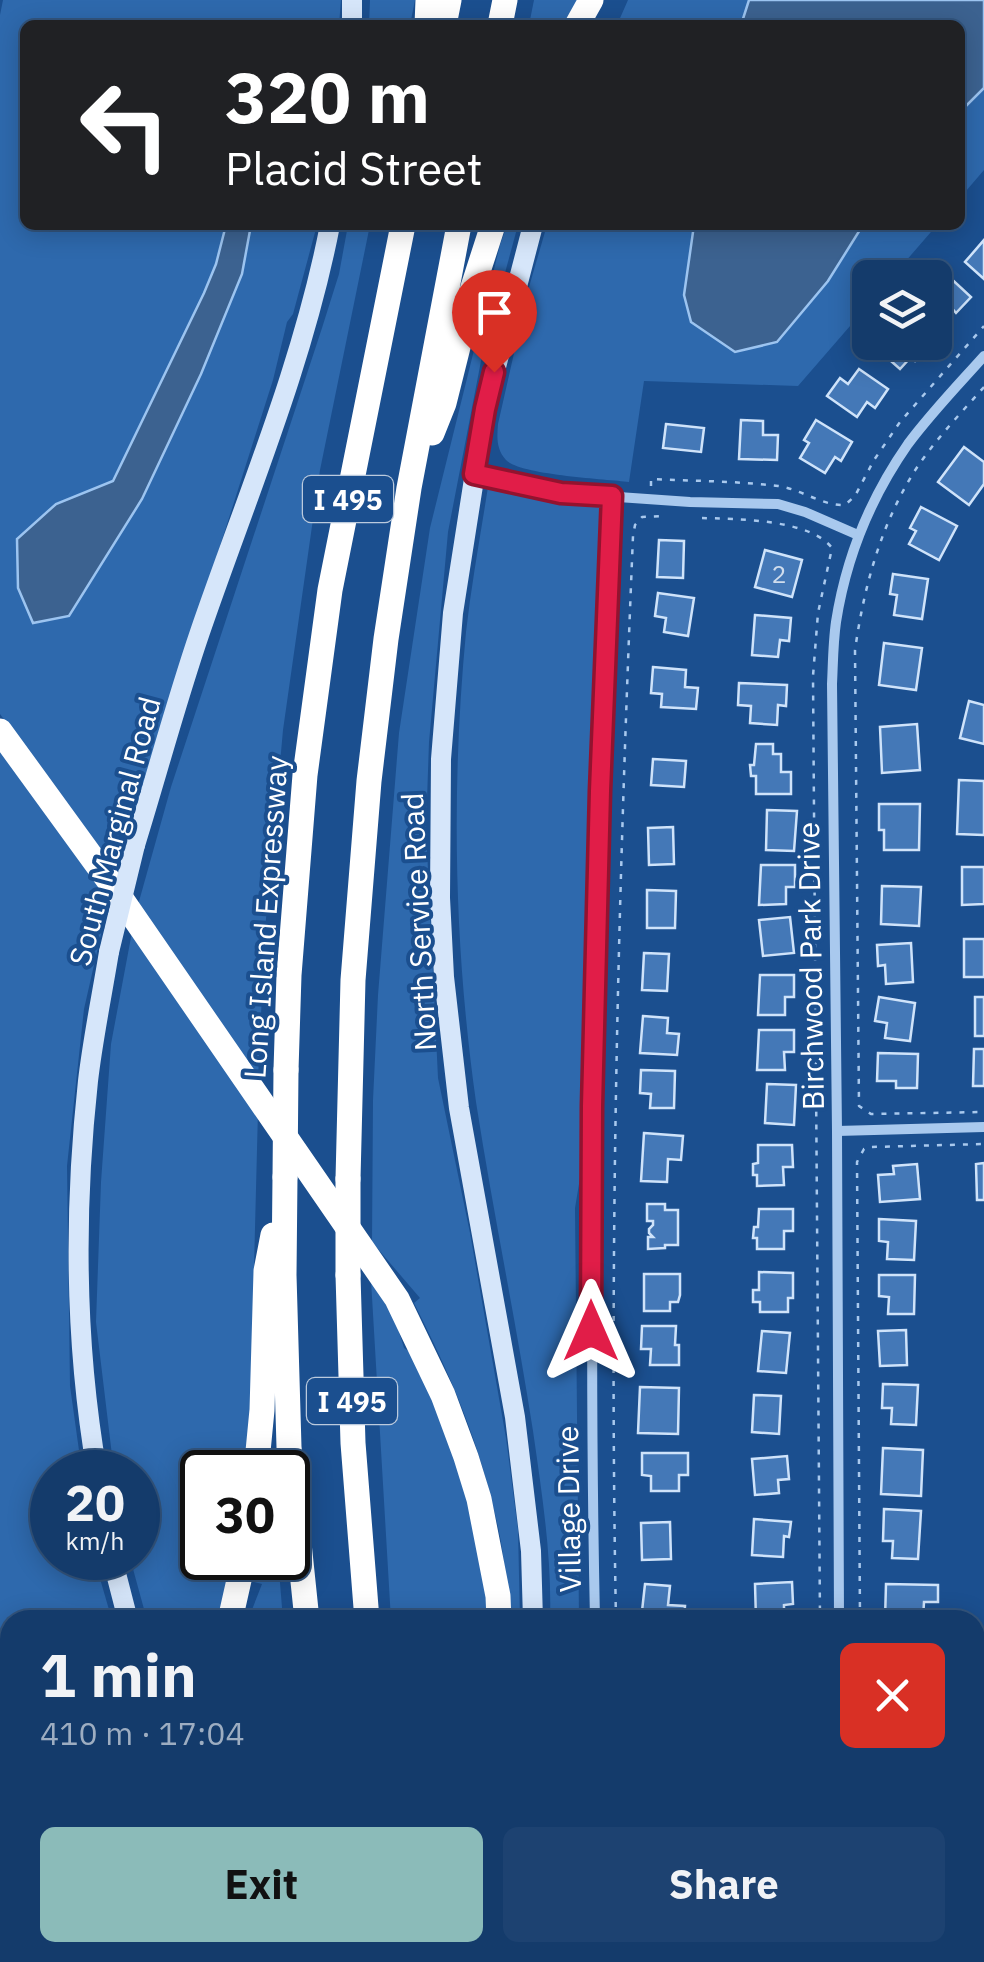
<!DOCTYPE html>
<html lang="en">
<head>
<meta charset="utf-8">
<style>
  body { margin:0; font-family:"IBM Plex Sans",sans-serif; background:#1d4271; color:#f1f3f6; height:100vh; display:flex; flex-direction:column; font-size:38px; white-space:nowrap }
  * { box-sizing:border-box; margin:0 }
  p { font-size:32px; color:#9dadc1 }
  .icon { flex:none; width:55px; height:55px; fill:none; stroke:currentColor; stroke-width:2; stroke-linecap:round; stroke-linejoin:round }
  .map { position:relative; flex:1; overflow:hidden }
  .panel { position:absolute; left:0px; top:1610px; width:985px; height:352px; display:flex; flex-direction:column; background:#143b6b; border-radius:30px 30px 0 0; box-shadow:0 5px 25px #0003,0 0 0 2px #33557e }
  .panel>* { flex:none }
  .top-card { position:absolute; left:20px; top:20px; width:945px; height:210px; border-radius:15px; box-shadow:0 5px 25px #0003,0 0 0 2px #33557e; background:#202124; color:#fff; overflow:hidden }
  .fabs { position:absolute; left:852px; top:260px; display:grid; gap:20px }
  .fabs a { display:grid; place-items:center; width:100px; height:100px; border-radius:15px; background:#143b6b; box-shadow:0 5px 25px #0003,0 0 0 2px #33557e; font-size:50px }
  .speed { position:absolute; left:30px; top:1450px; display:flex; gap:20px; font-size:50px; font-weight:700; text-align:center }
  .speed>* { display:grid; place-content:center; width:130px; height:130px; border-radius:50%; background:#143b6b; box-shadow:0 5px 25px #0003,0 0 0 2px #33557e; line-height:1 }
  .speed small { font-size:25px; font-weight:400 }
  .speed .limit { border:5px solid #111; border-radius:15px; background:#fff; color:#111 }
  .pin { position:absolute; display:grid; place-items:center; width:85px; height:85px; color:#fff; margin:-102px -42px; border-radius:50% 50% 50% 0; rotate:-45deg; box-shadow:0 0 10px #0007 }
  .pin .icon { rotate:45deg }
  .me { position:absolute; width:110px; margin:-55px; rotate:0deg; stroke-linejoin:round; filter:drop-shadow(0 0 8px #0008) }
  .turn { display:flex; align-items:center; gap:35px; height:210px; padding:0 40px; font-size:45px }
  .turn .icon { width:130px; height:130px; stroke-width:2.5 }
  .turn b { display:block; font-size:70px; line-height:85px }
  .round { display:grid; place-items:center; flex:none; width:105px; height:105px; border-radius:15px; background:#1d4271 }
  .summary { display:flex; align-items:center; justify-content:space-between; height:170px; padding:0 40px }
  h1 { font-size:60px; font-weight:800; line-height:75px }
  .button { display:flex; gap:20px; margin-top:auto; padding:20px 40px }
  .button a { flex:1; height:115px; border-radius:15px; background:#8bbbb9; color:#111; font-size:40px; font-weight:800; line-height:115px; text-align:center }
  .button a+a { background:#1d4271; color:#f1f3f6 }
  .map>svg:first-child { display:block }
</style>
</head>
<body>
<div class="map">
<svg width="984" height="1962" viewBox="0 0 984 1962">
  <rect width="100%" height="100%" fill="#1b4f8f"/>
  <g fill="#2e69ad">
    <path d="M 3,0 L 341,0 L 339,25 L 25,25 L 25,225 L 317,225 L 293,314 L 287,322 L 273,380 L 115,875 L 0,714 L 0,15 Z"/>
    <path d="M 370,0 L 415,0 L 410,25 L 369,25 Z"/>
    <path d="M 534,0 L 579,0 L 566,25 L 529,25 Z"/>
    <path d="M 628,0 L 984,0 L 984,170 L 960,198 L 960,25 L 617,25 Z"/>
    <path d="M 348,225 L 370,225 L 320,470 L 283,730 L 265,930 L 258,1079 L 138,905 L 171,787 L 322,328 L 339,274 Z"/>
    <path d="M 507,225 L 518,225 L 481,361 L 448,532 L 429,742 L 426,829 L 438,1078 L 470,1233 L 506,1438 L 518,1530 L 520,1620 L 509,1620 C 506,1590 505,1557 498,1527 C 480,1444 452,1378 414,1303 L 420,1298 L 372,1242 L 373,1100 L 378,995 L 399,733 L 430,528 L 500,245 Z"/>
    <path d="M 547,225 L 937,225 L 892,277 L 870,278 L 870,303 L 798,386 L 644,381 L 629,482 C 605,479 520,475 506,460 C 496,449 497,437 498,424 L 529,287 Z"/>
    <path d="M 490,474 L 504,492 L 612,496 L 592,1106 L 575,1208 L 579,1620 L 550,1620 C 552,1557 542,1494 533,1431 C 516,1321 493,1212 476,1102 C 454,946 451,789 466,632 C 472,579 482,527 490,474 Z"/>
    <path d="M 0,748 L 109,899 L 84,1009 L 67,1166 L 70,1386 L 82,1472 L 52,1472 L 52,1558 L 94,1558 L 112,1620 L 10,1620 L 10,1896 L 0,1874 Z"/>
    <path d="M 132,932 L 258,1110 L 250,1425 L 245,1472 L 202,1472 L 202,1558 L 234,1558 L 220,1620 L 147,1620 L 130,1558 L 138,1558 L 138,1472 L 114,1472 L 96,1322 L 101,1182 L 111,1044 Z"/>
    <path d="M 371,1280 L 396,1322 L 404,1348 L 420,1359 L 450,1432 L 481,1543 L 490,1620 L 391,1620 Z"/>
    <path d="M 259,1558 L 278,1558 L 283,1620 L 248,1620 L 262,1584 L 254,1582 Z"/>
    <path d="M 88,1953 L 212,1953 L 215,1962 L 83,1962 Z"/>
    <path d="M 240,1953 L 316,1953 L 317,1962 L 243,1962 Z"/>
  </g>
  <g fill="#3c6290" stroke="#9cc4f0" stroke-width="2.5">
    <path d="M 749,0 L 984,0 L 984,88 L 960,112 L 960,25 L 741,25 Z"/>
    <path d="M 226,225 L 251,225 L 242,274 L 201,374 L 142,499 L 69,616 L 33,623 L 18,588 L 17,539 L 56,504 L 113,481 L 204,293 L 216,264 Z"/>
    <path d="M 694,225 L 863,225 L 828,281 L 777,342 L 735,352 L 691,322 L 684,295 Z"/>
  </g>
  <g fill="#4478b7" stroke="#cfe3fa" stroke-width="2.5">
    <path d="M 984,240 L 984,279 L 965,262 Z"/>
    <path d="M 945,273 L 971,297 L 956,313 L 950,306 L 937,320 L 935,318 L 935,284 Z"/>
    <path d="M 877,342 L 928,342 L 930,344 L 915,361 L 911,357 L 900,369 L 874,346 Z"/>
    <path d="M 859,369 L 888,389 L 875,408 L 867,402 L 857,417 L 827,396 L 840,378 L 848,384 Z"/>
    <path d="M 741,420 L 763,421 L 763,435 L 778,435 L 777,460 L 739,459 Z"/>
    <path d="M 816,420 L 852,442 L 841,461 L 835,457 L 825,473 L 800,458 L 809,443 L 804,440 Z"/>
    <path d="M 666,424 L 704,428 L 701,452 L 663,448 Z"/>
    <path d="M 964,447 L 984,462 L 984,484 L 969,505 L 938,482 Z"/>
    <path d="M 921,507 L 957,526 L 939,560 L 909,544 L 916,531 L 910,528 Z"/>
    <path d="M 659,540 L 684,541 L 683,578 L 657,577 Z"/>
    <path d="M 765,550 L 802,560 L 792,597 L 755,587 Z"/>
    <path d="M 893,574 L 928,579 L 922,619 L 894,615 L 897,595 L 890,594 Z"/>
    <path d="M 658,593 L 694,598 L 688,636 L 664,632 L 666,618 L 655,616 Z"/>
    <path d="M 755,615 L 791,618 L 789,641 L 780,640 L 778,657 L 752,655 Z"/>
    <path d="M 884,643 L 922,648 L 916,690 L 879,685 Z"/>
    <path d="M 653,667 L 686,670 L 685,687 L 698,688 L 696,709 L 661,707 L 662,694 L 651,693 Z"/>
    <path d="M 739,683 L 787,685 L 786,706 L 778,705 L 777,725 L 750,723 L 751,706 L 738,705 Z"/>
    <path d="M 969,701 L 984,705 L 984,744 L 960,738 Z"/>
    <path d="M 917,724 L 920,770 L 882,773 L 880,727 Z"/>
    <path d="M 756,744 L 773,744 L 773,754 L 781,754 L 781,772 L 791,772 L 791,794 L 756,794 L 756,776 L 751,776 L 750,765 L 754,765 Z"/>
    <path d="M 653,759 L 686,761 L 684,787 L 651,785 Z"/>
    <path d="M 959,780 L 984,781 L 984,835 L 957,834 Z"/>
    <path d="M 879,804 L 920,804 L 919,850 L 884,850 L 884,830 L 879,830 Z"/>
    <path d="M 767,810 L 797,811 L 794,851 L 766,850 Z"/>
    <path d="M 673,827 L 674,864 L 649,865 L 648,828 Z"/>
    <path d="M 761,865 L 795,865 L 795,887 L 786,887 L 786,904 L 759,905 Z"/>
    <path d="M 962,867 L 984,867 L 984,904 L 962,905 Z"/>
    <path d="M 882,886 L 921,887 L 919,926 L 881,924 Z"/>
    <path d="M 647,890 L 676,891 L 675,928 L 647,928 Z"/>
    <path d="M 790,917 L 794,953 L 763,956 L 759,920 Z"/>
    <rect x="964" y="939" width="20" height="38"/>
    <path d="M 911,943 L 913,982 L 886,984 L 885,965 L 878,966 L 877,945 Z"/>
    <path d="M 644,953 L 669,954 L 667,991 L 642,990 Z"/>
    <path d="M 760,975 L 794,975 L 794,997 L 785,997 L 785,1015 L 758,1015 Z"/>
    <path d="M 879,997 L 915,1003 L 910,1041 L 885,1038 L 887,1023 L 875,1021 Z"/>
    <rect x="975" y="997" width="9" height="39"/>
    <path d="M 643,1016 L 668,1018 L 667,1033 L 679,1034 L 677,1055 L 640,1053 Z"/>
    <path d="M 759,1030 L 794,1030 L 794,1052 L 784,1052 L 785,1070 L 757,1070 Z"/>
    <path d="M 974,1049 L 984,1049 L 984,1086 L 973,1086 Z"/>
    <path d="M 878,1053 L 918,1054 L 917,1088 L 896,1088 L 896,1081 L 877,1081 Z"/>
    <path d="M 641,1070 L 675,1071 L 674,1108 L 650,1108 L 651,1094 L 640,1093 Z"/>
    <path d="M 767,1084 L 796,1085 L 794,1125 L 765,1123 Z"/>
    <path d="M 644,1133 L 683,1136 L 681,1160 L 668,1159 L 667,1182 L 641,1181 Z"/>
    <path d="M 758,1145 L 792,1145 L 793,1167 L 783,1167 L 784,1185 L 757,1186 L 757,1175 L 753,1175 L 753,1164 L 758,1163 Z"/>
    <path d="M 984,1163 L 984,1200 L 977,1200 L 976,1164 Z"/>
    <path d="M 917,1164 L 920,1199 L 880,1202 L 878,1175 L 894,1174 L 893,1166 Z"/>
    <path d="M 647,1204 L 665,1204 L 665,1210 L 678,1210 L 678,1245 L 665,1245 L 665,1248 L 648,1249 L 648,1237 L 653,1237 L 649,1233 L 649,1229 L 653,1225 L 653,1221 L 647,1221 Z"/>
    <path d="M 759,1209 L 793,1209 L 793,1231 L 784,1231 L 784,1249 L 757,1249 L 757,1238 L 753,1238 L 754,1227 L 758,1227 Z"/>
    <path d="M 879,1219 L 916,1221 L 914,1260 L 887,1259 L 888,1242 L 879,1241 Z"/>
    <path d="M 759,1272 L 793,1273 L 793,1298 L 788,1298 L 788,1312 L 760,1312 L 760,1302 L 753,1302 L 753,1290 L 759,1290 Z"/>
    <path d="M 644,1274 L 680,1274 L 680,1295 L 678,1302 L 670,1302 L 670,1311 L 644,1311 Z"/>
    <path d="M 879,1275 L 915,1275 L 914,1314 L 888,1314 L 889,1297 L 879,1296 Z"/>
    <path d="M 642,1326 L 676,1326 L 675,1345 L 679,1345 L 679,1365 L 650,1365 L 651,1349 L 641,1349 Z"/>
    <path d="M 906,1330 L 907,1365 L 880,1366 L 878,1331 Z"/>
    <path d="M 762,1331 L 790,1333 L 786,1373 L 758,1371 Z"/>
    <path d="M 883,1384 L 918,1385 L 916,1425 L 891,1424 L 892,1408 L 882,1408 Z"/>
    <path d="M 640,1387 L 679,1388 L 678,1434 L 638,1433 Z"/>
    <path d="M 754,1395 L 781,1396 L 779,1434 L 752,1432 Z"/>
    <path d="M 883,1448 L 923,1450 L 921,1496 L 881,1494 Z"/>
    <path d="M 642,1453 L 688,1453 L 688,1475 L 679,1475 L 679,1491 L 651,1491 L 651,1476 L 642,1475 Z"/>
    <path d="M 787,1456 L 789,1479 L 778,1480 L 779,1493 L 755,1495 L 752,1459 Z"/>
    <path d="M 884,1509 L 921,1511 L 918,1559 L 892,1558 L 893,1541 L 883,1541 Z"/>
    <path d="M 754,1519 L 791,1522 L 789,1537 L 784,1536 L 783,1557 L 752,1555 Z"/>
    <path d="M 670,1522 L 671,1559 L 642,1560 L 641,1523 Z"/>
    <path d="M 792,1582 L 793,1604 L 784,1605 L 784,1620 L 756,1620 L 755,1584 Z"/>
    <path d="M 645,1584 L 670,1586 L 668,1605 L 685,1606 L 684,1620 L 641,1620 Z"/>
    <path d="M 886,1584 L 938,1585 L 938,1602 L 924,1602 L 923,1620 L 885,1620 Z"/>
  </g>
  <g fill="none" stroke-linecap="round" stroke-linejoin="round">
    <g stroke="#a9c9ee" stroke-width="2.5" stroke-dasharray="5 8" stroke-linecap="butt">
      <path d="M 984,387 C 960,414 934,441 914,472 C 880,527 864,587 855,650 L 859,1106 L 871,1114 L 984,1112"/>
      <path d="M 651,486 L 651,479 C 693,481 736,481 778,486 C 801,489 822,506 845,505 L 855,496 L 874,460 L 900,422 L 984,326"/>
      <path d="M 702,518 C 736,519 810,519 832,548 L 818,613 L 813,676 L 820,1620"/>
      <path d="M 616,1620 C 609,1258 618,897 633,536 L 635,525 L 642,517 L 664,516"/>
      <path d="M 860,1620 L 857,1162 L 864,1149 L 871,1147 L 984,1144"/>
      <path d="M 975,1914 L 984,1913"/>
      <path d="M 975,1947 L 984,1946"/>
      <path d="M 624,1952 L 625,1962"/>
      <path d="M 828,1952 L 829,1962"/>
      <path d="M 871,1962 L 878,1952"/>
    </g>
    <g stroke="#a9c9ee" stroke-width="10">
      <path d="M 474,475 L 561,493 L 690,502 L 778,504 L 805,512 L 858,535"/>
      <path d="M 837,1131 L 984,1127"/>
      <path d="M 595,1620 C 587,1245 596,871 612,496"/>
      <path d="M 839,1620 L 837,1131 L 832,684 C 833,664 833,643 836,622 C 846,558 871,497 908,444 C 931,413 959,384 984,356"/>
      <path d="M 975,1930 L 984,1929"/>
      <path d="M 603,1952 L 604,1962"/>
      <path d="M 849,1952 L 849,1962"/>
    </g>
    <g stroke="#d6e6fa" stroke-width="20">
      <path d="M 352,25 L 352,0"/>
      <path d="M 533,225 L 485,409 L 453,613 L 441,759 L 440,898 L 444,977 L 459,1108 L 515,1417 L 531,1551 L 533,1620"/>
      <path d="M 135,845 C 157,774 176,702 200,632 C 246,498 303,365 330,225"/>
      <path d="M 97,1472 C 75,1345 74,1210 88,1081 C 93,1038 102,995 109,952"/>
      <path d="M 112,1558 L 128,1620"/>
      <path d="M 224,1952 L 227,1962"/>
      <path d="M 518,1962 L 518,1952"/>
    </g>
    <g stroke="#fff" stroke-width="25">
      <path d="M 427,25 L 428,0"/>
      <path d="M 444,25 L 449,0"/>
      <path d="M 500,25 L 505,0"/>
      <path d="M 577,25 L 591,0"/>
      <path d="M 432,433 L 444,403 L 473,287 L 493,225"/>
      <path d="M 0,731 L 109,881 L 397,1299 L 443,1395 L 466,1457 L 479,1499 L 498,1596 L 499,1620"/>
      <path d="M 286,1070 L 289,975 L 305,775 L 330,590 L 403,225"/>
      <path d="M 285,1177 L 284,1275 L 289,1447 L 307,1620"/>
      <path d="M 348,1179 L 353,980 L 369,781 L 386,639 L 409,488 L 459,225"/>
      <path d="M 348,1275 L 353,1443 L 367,1620"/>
      <path d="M 256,1472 L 262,1410 L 266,1271 L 273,1235"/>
      <path d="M 230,1620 L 244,1558"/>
      <path d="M 0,1910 L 10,1929"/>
      <path d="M 22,1952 L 27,1962"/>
      <path d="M 327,1952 L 328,1962"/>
      <path d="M 346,1952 L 347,1962"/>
      <path d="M 409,1952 L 411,1962"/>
      <path d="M 67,1962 L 72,1952"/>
      <path d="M 469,1962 L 470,1952"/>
    </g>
    <path stroke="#d6e6fa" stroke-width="20" d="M 109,952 L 135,845"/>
    <g stroke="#fff" stroke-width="25">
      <path d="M 285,1177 L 286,1070"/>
      <path d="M 348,1179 L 348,1275"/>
    </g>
  </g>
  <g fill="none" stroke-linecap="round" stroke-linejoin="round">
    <g stroke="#92132f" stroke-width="25">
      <path id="route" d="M 494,372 L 485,409 L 474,474 L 561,493 L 612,496 L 600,791 L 592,1106 L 591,1331"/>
    </g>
    <use href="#route" stroke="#e11d48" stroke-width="18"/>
  </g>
  <g text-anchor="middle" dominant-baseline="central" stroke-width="8" stroke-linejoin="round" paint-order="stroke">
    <g font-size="25" fill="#d0dded">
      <text x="779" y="573">2</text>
    </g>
    <g fill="#1b4f8f" stroke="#bbcadd" stroke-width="2.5">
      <rect x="303" y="476" width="90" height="46" rx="8"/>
      <rect x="307" y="1378" width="90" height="46" rx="8"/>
    </g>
    <g font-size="28" font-weight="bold" fill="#fff">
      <text x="348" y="499">I 495</text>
      <text x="352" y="1401">I 495</text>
    </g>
    <g font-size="30" fill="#fff" stroke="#1b4f8f">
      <text transform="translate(114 831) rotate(-75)">South Marginal Road</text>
      <text transform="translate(265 917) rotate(-86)">Long Island Expressway</text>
      <text transform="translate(418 922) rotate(-93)">North Service Road</text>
      <text transform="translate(810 966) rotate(-91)">Birchwood Park Drive</text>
      <text transform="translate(568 1509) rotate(-91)">Village Drive</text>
    </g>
  </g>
</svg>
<div class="fabs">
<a><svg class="icon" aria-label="layers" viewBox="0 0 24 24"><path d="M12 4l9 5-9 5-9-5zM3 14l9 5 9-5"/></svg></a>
</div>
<div class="speed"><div>20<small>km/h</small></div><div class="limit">30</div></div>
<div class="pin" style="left:494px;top:372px;background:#d93025"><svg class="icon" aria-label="arrive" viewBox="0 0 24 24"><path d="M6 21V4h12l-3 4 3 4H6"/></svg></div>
<svg class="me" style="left:591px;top:1331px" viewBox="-20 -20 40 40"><path d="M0-17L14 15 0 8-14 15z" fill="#e11d48" stroke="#fff" stroke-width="4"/></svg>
<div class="top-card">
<div class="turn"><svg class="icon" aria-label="left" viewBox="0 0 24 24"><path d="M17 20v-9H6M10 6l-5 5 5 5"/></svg><div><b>320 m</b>Placid Street</div></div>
</div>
<section class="panel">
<div class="summary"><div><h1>1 min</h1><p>410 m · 17:04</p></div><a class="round" style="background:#d93025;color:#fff"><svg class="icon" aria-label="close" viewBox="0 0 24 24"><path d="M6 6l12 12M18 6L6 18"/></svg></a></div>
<div class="button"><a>Exit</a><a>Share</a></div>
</section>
</div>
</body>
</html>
